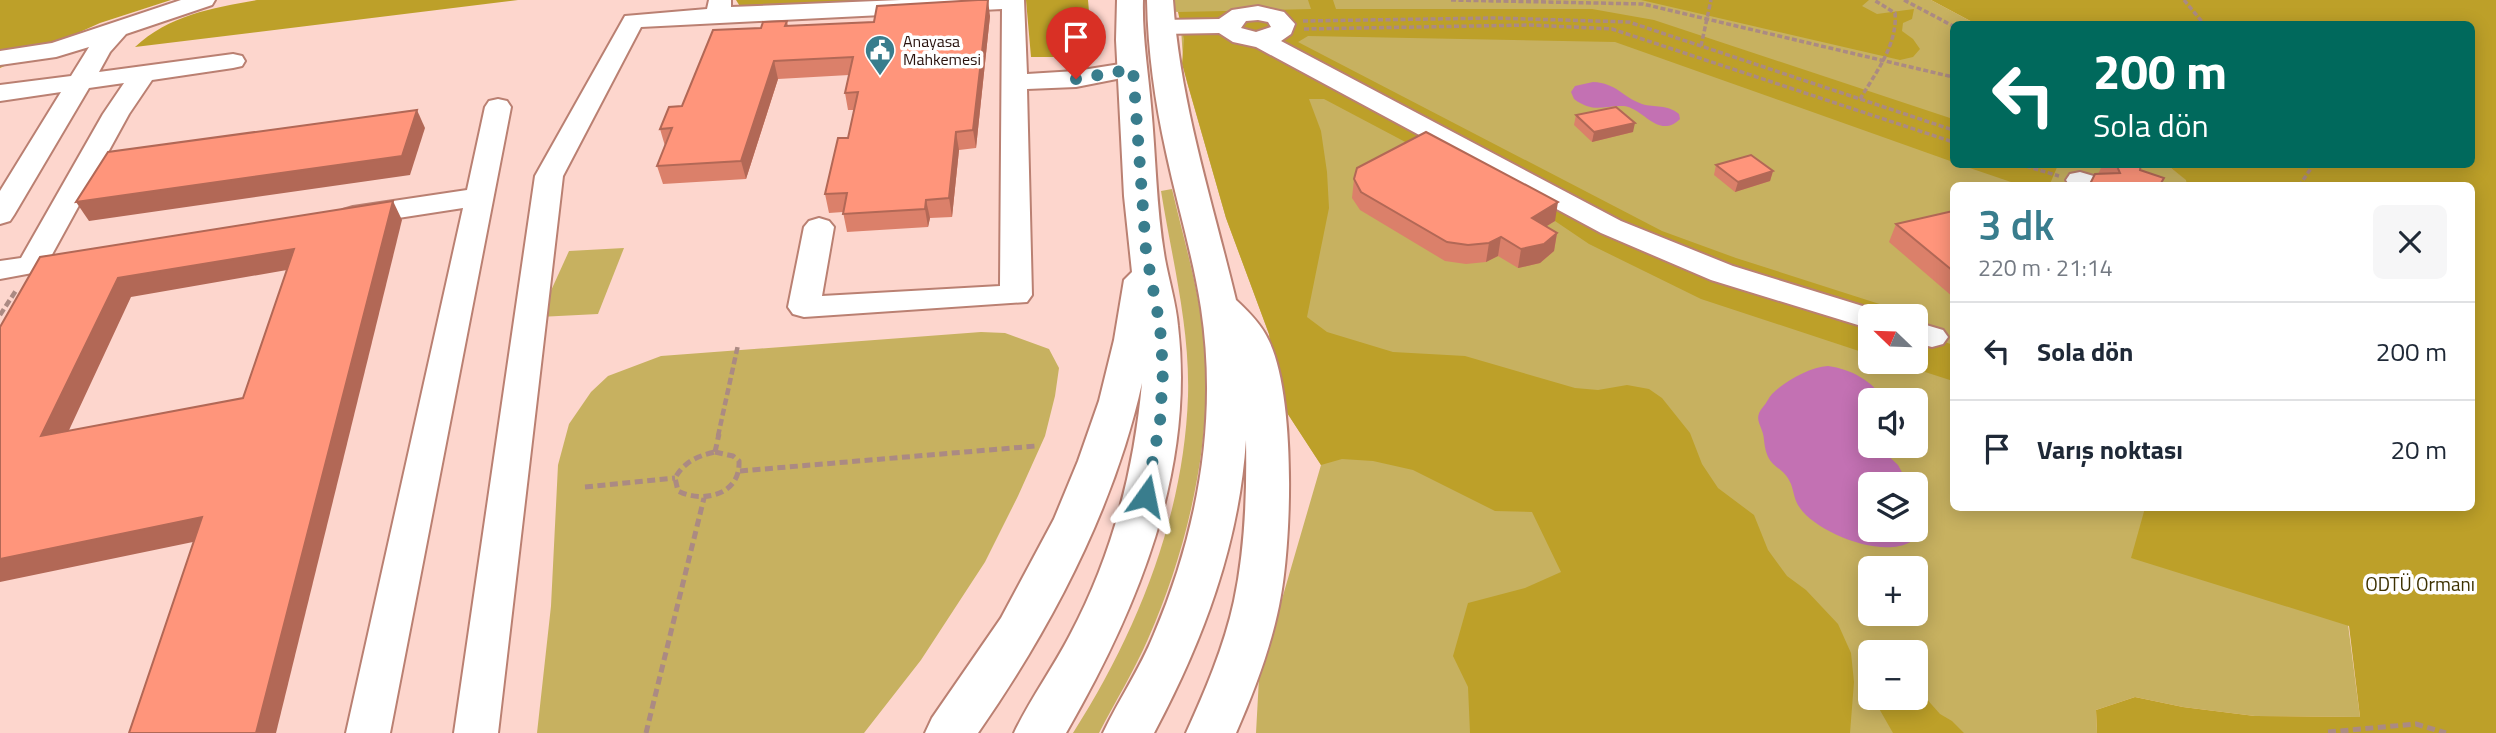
<!DOCTYPE html>
<html lang="tr">
<head>
<meta charset="utf-8">
<style>
  body { margin:0; font-family:"Titillium Web",sans-serif; background:#f6f6f7; color:#1f2937; height:100vh; display:flex; flex-direction:column; font-size:26px; white-space:nowrap }
  * { box-sizing:border-box; margin:0 }
  p { font-size:23px; color:#747a83 }
  .icon { flex:none; width:38px; height:38px; fill:none; stroke:currentColor; stroke-width:2; stroke-linecap:round; stroke-linejoin:round }
  .map { position:relative; flex:1; overflow:hidden }
  .panel { position:absolute; left:1950px; top:182px; width:525px; height:329px; display:flex; flex-direction:column; background:#fff; border-radius:10px; box-shadow:0 4px 18px #0003 }
  .panel>* { flex:none }
  .hud { position:absolute; left:1950px; top:21px; width:525px; height:147px; border-radius:10px; box-shadow:0 4px 18px #0003; background:#00695c; color:#fff; overflow:hidden }
  .needle { width:46px; rotate:293deg }
  .fabs { position:absolute; left:1858px; top:304px; display:grid; gap:14px }
  .fabs a { display:grid; place-items:center; width:70px; height:70px; border-radius:10px; background:#fff; box-shadow:0 4px 18px #0003; font-size:35px }
  .pin { position:absolute; display:grid; place-items:center; width:60px; height:60px; color:#fff; margin:-72px -30px; border-radius:50% 50% 50% 0; rotate:-45deg; box-shadow:0 0 7px #0007 }
  .pin .icon { rotate:45deg }
  .me { position:absolute; width:77px; margin:-38px; rotate:12deg; stroke-linejoin:round; filter:drop-shadow(0 0 5px #0008) }
  .turn { display:flex; align-items:center; gap:24px; height:147px; padding:0 28px; font-size:32px }
  .turn .icon { width:91px; height:91px; stroke-width:2.5 }
  .turn b { display:block; font-size:49px; line-height:60px }
  .round { display:grid; place-items:center; flex:none; width:74px; height:74px; border-radius:10px; background:#f6f6f7 }
  .headline { display:flex; align-items:center; justify-content:space-between; height:119px; padding:0 28px }
  h1 { font-size:42px; font-weight:600; line-height:52px; color:#397d8d }
  ul { padding:0; list-style:none }
  li { display:flex; align-items:center; gap:21px; height:98px; padding:0 28px; border-top:2px solid #e0e1e3 }
  li div { flex:1 }
  li b { display:block; font-size:26px }
  li em { font-style:normal }
  .map>svg:first-child { display:block }
</style>
</head>
<body>
<div class="map">
<svg width="2496" height="733" viewBox="0 0 2496 733">
  <rect width="100%" height="100%" fill="#fdd6cd"/>
  <g fill="#c7b160" fill-rule="evenodd">
    <path d="M 1160,0 L 1931,0 L 1976,24 L 1953,24 L 1953,164 L 2167,165 L 2187,180 L 2187,185 L 1953,186 L 1953,508 L 2333,508 L 2360,717 L 2255,716 L 2183,707 L 2135,697 L 2096,710 L 2097,733 L 1256,733 L 1259,678 L 1321,465 L 1280,402 L 1269,334 L 1226,218 L 1187,82 C 1181,59 1183,36 1179,12 L 1160,11 ZM 1871,317 L 1916,317 L 1916,362 L 1871,362 ZM 1871,401 L 1916,401 L 1916,446 L 1871,446 ZM 1871,485 L 1916,485 L 1916,530 L 1871,530 ZM 1871,569 L 1916,569 L 1916,614 L 1871,614 ZM 1871,653 L 1916,653 L 1916,698 L 1871,698 Z"/>
    <path d="M 1172,189 C 1185,245 1203,303 1206,361 C 1210,452 1185,556 1148,639 C 1134,671 1115,702 1099,733 L 1073,733 C 1137,633 1184,516 1188,396 C 1190,327 1172,259 1161,191 Z"/>
    <path d="M 624,248 L 598,314 L 539,317 L 569,251 Z"/>
    <path d="M 981,332 L 1005,333 L 1049,349 L 1059,368 L 1055,396 L 1045,436 L 1018,496 L 985,562 L 921,660 L 864,733 L 537,733 L 551,606 L 558,465 L 569,424 L 591,392 L 608,376 L 661,356 Z"/>
  </g>
  <g fill="#bda029">
    <path d="M 0,0 L 171,0 L 100,23 L 0,68 Z"/>
    <path d="M 257,0 L 518,0 L 135,47 C 169,15 212,8 257,0 Z"/>
    <path d="M 736,0 L 939,0 L 741,8 Z"/>
    <path d="M 1026,0 L 1088,0 L 1091,35 L 1078,37 L 1075,57 L 1031,57 Z"/>
    <path d="M 1308,0 L 1333,0 L 1336,9 L 1592,9 L 1654,20 L 1953,119 L 1953,162 L 1615,42 L 1308,36 L 1298,42 L 1662,231 L 1736,258 L 1895,309 L 1906,317 L 1871,317 L 1871,355 L 1701,299 L 1589,244 L 1555,221 L 1324,99 L 1309,99 L 1321,131 L 1327,172 L 1329,208 L 1307,317 L 1327,332 L 1393,352 L 1465,356 L 1575,388 L 1598,390 L 1627,385 L 1649,389 L 1662,398 L 1690,433 L 1702,464 L 1718,488 L 1754,515 L 1768,550 L 1787,576 L 1806,590 L 1838,624 L 1851,653 L 1854,682 L 1850,733 L 1470,733 L 1468,687 L 1453,656 L 1468,603 L 1525,588 L 1561,572 L 1532,512 L 1495,511 L 1413,470 L 1373,461 L 1342,459 L 1321,465 L 1280,402 L 1269,334 L 1226,218 L 1182,64 L 1184,39 L 1178,12 L 1311,9 Z"/>
    <path d="M 1641,0 L 1869,0 L 1862,6 L 1877,14 L 1914,9 L 1912,19 L 1903,23 L 1902,31 L 1913,39 L 1920,49 L 1913,57 L 1900,60 Z"/>
    <path d="M 1931,0 L 2496,0 L 2496,733 L 2097,733 L 2096,710 L 2135,697 L 2183,707 L 2255,716 L 2360,717 L 2349,626 L 2131,558 L 2145,508 L 2471,508 L 2471,186 L 2187,185 L 2186,180 L 2167,165 L 2471,164 L 2471,24 L 1976,24 Z"/>
    <path d="M 1961,165 L 2058,165 L 2049,186 L 2009,185 L 2011,182 Z"/>
    <path d="M 1916,325 L 1932,337 L 1953,345 L 1953,381 L 1894,362 L 1916,362 Z"/>
    <path d="M 1916,687 L 1940,714 L 1952,721 L 1964,733 L 1893,733 L 1873,698 L 1916,698 Z"/>
  </g>
  <g fill="#c371b3">
    <path d="M 1593,82 C 1617,83 1622,97 1642,104 C 1655,108 1667,104 1679,114 L 1680,119 C 1659,140 1643,108 1624,106 C 1604,105 1594,114 1574,99 L 1571,92 L 1575,86 Z"/>
    <path d="M 1828,366 C 1851,369 1873,381 1885,401 L 1871,401 L 1871,446 L 1878,446 L 1898,465 L 1909,485 L 1871,485 L 1871,530 L 1916,530 L 1916,495 C 1923,503 1927,515 1924,525 C 1909,571 1819,536 1800,508 C 1794,500 1794,492 1791,484 C 1782,463 1767,471 1764,440 C 1763,425 1752,420 1763,407 C 1767,403 1768,398 1772,394 C 1785,381 1810,367 1828,366 Z"/>
  </g>
  <g fill="none" stroke-linecap="round" stroke-linejoin="round">
    <g stroke="#ba8072" stroke-width="4">
      <g id="minor">
        <path d="M 181,0 L 215,0 L 212,5 L 126,34 L 110,52 L 99,72 L 233,54 L 242,56 L 245,61 L 242,66 L 233,68 L 152,80 L 129,114 L 43,271 L 0,279 L 0,261 L 21,258 L 103,114 L 124,83 L 89,88 L 14,215 L 10,221 L 0,224 L 0,191 L 61,92 L 0,101 L 0,85 L 71,76 L 89,47 L 56,57 L 0,65 L 0,51 L 52,43 Z"/>
        <path d="M 709,0 L 731,0 L 731,7 L 901,0 L 1024,0 L 1027,74 L 1076,71 L 1133,62 L 1142,64 L 1145,69 L 1142,74 L 1076,87 L 1027,89 L 1032,295 L 1027,302 L 804,317 L 793,314 L 788,307 L 804,227 L 809,221 L 819,218 L 829,221 L 834,227 L 822,296 L 1000,286 L 1002,9 L 641,27 L 563,176 L 498,733 L 454,733 L 535,176 L 625,16 L 707,9 Z"/>
        <path d="M 1258,6 L 1284,12 L 1295,24 L 1291,34 L 1281,41 L 1621,221 L 1733,266 L 1882,312 L 1885,317 L 1871,317 L 1871,329 L 1711,280 L 1601,233 L 1256,47 L 1233,42 L 1219,33 L 1161,34 L 1153,32 L 1149,27 L 1153,22 L 1161,20 L 1219,19 L 1232,10 ZM 1258,20 L 1268,22 L 1271,27 L 1256,32 L 1241,28 L 1246,21 Z"/>
        <path d="M 498,99 L 507,101 L 511,107 L 390,733 L 346,733 L 463,208 L 353,225 L 343,222 L 338,216 L 343,210 L 353,207 L 467,190 L 485,107 L 489,101 Z"/>
        <path d="M 2080,172 L 2107,180 L 2111,186 L 2070,186 L 2066,180 L 2070,174 Z"/>
        <path d="M 1916,322 L 1943,330 L 1948,337 L 1943,344 L 1932,347 L 1916,343 Z"/>
      </g>
    </g>
    <g stroke="#ba8072" stroke-width="4">
      <g id="major">
        <path d="M 1117,0 L 1143,0 C 1142,36 1148,70 1151,106 C 1156,157 1156,208 1165,259 C 1169,281 1176,303 1178,326 C 1195,471 1137,610 1066,733 L 1014,733 C 1030,699 1053,668 1070,635 C 1112,556 1134,471 1142,383 C 1114,509 1051,628 978,733 L 925,733 L 932,718 L 1001,618 L 1054,519 L 1078,461 L 1099,401 L 1114,340 L 1124,280 L 1132,272 L 1124,196 L 1116,40 Z"/>
        <path d="M 1147,0 L 1173,0 C 1180,103 1212,200 1236,300 C 1249,312 1262,325 1269,341 C 1296,397 1292,546 1279,606 C 1270,650 1254,692 1236,733 L 1186,733 C 1205,691 1224,647 1234,601 C 1245,549 1247,494 1246,440 C 1239,545 1203,641 1154,733 L 1103,733 C 1119,699 1140,669 1154,634 C 1198,531 1218,419 1201,308 C 1193,256 1177,204 1166,152 C 1155,102 1148,52 1147,0 Z"/>
      </g>
    </g>
    <g stroke="#ab8a83" stroke-width="3.5" stroke-dasharray="5 2.5" stroke-linecap="butt">
      <path d="M 1451,0 L 1643,4 L 1953,77"/>
      <path d="M 1904,0 L 1953,26"/>
      <path d="M 2184,0 L 2204,24"/>
      <path d="M 1303,21 L 1496,18 L 1629,22 L 1953,130"/>
      <path d="M 1304,29 L 1531,25 L 1612,29 L 1953,142"/>
      <path d="M 1701,46 L 1711,0"/>
      <path d="M 1860,99 C 1875,74 1898,44 1895,13 L 1874,0"/>
      <path d="M 2019,164 L 2059,176"/>
      <path d="M 2299,186 L 2314,164"/>
    </g>
    <g stroke="#ab8a83" stroke-width="4.5" stroke-dasharray="7 3.5" stroke-linecap="butt">
      <path d="M 0,315 L 17,289"/>
      <path d="M 718,436 L 738,345"/>
    </g>
    <g stroke="#ab8a83" stroke-width="5" stroke-dasharray="8 4.5" stroke-linecap="butt">
      <path d="M 715,452 L 733,456 L 739,461 C 741,494 704,504 678,491 L 675,478 C 684,462 697,456 715,452 Z"/>
      <path d="M 715,452 L 719,434"/>
      <path d="M 740,471 L 1036,446"/>
      <path d="M 585,487 L 675,478"/>
      <path d="M 2328,732 L 2416,724 L 2446,733"/>
      <path d="M 646,733 L 704,498"/>
    </g>
    <use href="#minor" fill="#fff" fill-rule="evenodd"/>
    <use href="#major" fill="#fff" fill-rule="evenodd"/>
  </g>
  <g fill="#db806a">
    <path d="M 990,16 L 976,148 L 959,150 L 952,217 L 930,218 L 928,227 L 847,232 L 843,212 L 829,213 L 825,194 L 848,138 L 854,110 L 848,110 L 845,93 L 849,75 L 778,79 L 746,179 L 663,184 L 657,166 L 665,146 L 660,129 L 761,28 L 787,21 L 788,26 Z"/>
    <path d="M 1576,115 L 1633,132 L 1592,142 L 1574,125 Z"/>
    <path d="M 2103,164 L 2141,164 L 2140,170 L 2164,178 L 2098,174 Z"/>
    <path d="M 1716,165 L 1773,171 L 1770,181 L 1735,192 L 1714,175 Z"/>
    <path d="M 1354,179 L 1555,221 L 1546,226 L 1557,233 L 1554,251 L 1540,263 L 1518,268 L 1498,256 L 1486,262 L 1466,264 L 1445,261 L 1360,210 L 1352,198 Z"/>
    <path d="M 1953,211 L 1953,297 L 1889,242 L 1896,224 Z"/>
  </g>
  <g fill="#b26856">
    <path d="M 988,0 L 990,16 L 976,148 L 973,130 Z"/>
    <path d="M 774,61 L 778,79 L 746,179 L 741,161 Z"/>
    <path d="M 417,110 L 425,128 L 410,175 L 89,221 L 76,202 Z"/>
    <path d="M 1635,123 L 1633,132 L 1592,142 L 1594,132 Z"/>
    <path d="M 956,132 L 959,150 L 952,217 L 949,198 Z"/>
    <path d="M 1773,171 L 1770,181 L 1735,192 L 1738,182 Z"/>
    <path d="M 926,200 L 930,218 L 928,227 L 925,209 Z"/>
    <path d="M 393,201 L 402,220 L 276,733 L 256,733 Z"/>
    <path d="M 1558,202 L 1555,221 L 1529,237 L 1532,218 Z"/>
    <path d="M 1557,233 L 1554,251 L 1540,263 L 1518,268 L 1521,249 Z"/>
    <path d="M 1501,237 L 1498,256 L 1486,262 L 1489,243 Z"/>
    <path d="M 294,249 L 304,267 L 131,297 L 57,456 L 41,436 L 118,278 Z"/>
    <path d="M 202,517 L 217,537 L 0,582 L 0,559 Z"/>
  </g>
  <g fill="#ff957b" stroke="#b26856" stroke-width="2" fill-rule="evenodd">
    <path d="M 978,0 L 988,0 L 973,130 L 956,132 L 949,198 L 926,200 L 925,209 L 843,214 L 847,193 L 825,194 L 838,138 L 848,138 L 858,92 L 845,93 L 853,57 L 774,61 L 741,161 L 657,166 L 672,128 L 660,129 L 669,107 L 682,106 L 713,30 L 761,28 L 763,22 L 787,21 L 785,26 L 874,22 L 877,6 Z"/>
    <path d="M 1616,107 L 1635,123 L 1594,132 L 1576,115 Z"/>
    <path d="M 417,110 L 402,156 L 76,202 L 108,152 Z"/>
    <path d="M 1426,132 L 1558,202 L 1532,218 L 1557,233 L 1544,244 L 1521,249 L 1501,237 L 1489,243 L 1468,245 L 1447,242 L 1361,192 L 1354,179 L 1357,168 Z"/>
    <path d="M 1751,155 L 1773,171 L 1738,182 L 1716,165 Z"/>
    <path d="M 2116,164 L 2141,164 L 2140,170 L 2164,178 L 2161,183 L 2168,186 L 2089,186 L 2095,174 L 2120,173 Z"/>
    <path d="M 393,201 L 256,733 L 129,733 L 202,517 L 0,559 L 0,327 L 40,257 ZM 294,249 L 243,398 L 41,436 L 118,278 Z"/>
    <path d="M 1953,211 L 1953,271 L 1896,224 Z"/>
  </g>
  <g fill="none" stroke-linecap="round" stroke-linejoin="round">
    <path stroke="#397d8d" stroke-width="12" stroke-dasharray="0 21.6" d="M 1076,79 L 1133,69 L 1146,251 L 1160,326 L 1163,371 L 1160,422 L 1146,496"/>
  </g>
  <defs>
    <g id="civic-pin" transform="scale(1.575)"><path d="M0 17L-7.5 6A9.5 9.5 0 1 1 7.5 6Z" fill="#397d8d" stroke="#fff"/><path d="M-.6-6.5H3V-4.5H.6V-3L4-1V1h2V6H-6V1h2V-1L-.6-3ZM-1.2 2.5V6h2.4V2.5Z" fill="#fff"/></g>
  </defs>
  <g fill-rule="evenodd">
    <use href="#civic-pin" x="880" y="50"/>
  </g>
  <g text-anchor="middle" dominant-baseline="central" stroke-width="7" stroke-linejoin="round" paint-order="stroke">
    <g font-size="16" fill="#29130e" stroke="#fff" text-anchor="start">
      <text x="903" y="41">Anayasa<tspan x="903" dy="18">Mahkemesi</tspan></text>
    </g>
    <g font-size="19" fill="#3d3100" stroke="#fff">
      <text x="2420" y="583">ODTÜ Ormanı</text>
    </g>
  </g>
</svg>
<div class="fabs">
<a><svg class="needle" viewBox="-14 -14 28 28"><path d="M0-13l5 13h-10z" fill="#e53935"/><path d="M0 13l5-13h-10z" fill="#747a83"/></svg></a>
<a><svg class="icon" aria-label="sound" viewBox="0 0 24 24"><path d="M4 9h4l5-4v14l-5-4H4zM17 9q2 3 0 6"/></svg></a>
<a><svg class="icon" aria-label="layers" viewBox="0 0 24 24"><path d="M12 4l9 5-9 5-9-5zM3 14l9 5 9-5"/></svg></a>
<a>+</a>
<a>−</a>
</div>
<div class="pin" style="left:1076px;top:79px;background:#d93025"><svg class="icon" aria-label="arrive" viewBox="0 0 24 24"><path d="M6 21V4h12l-3 4 3 4H6"/></svg></div>
<svg class="me" style="left:1146px;top:496px" viewBox="-20 -20 40 40"><path d="M0-17L14 15 0 8-14 15z" fill="#397d8d" stroke="#fff" stroke-width="4"/></svg>
<div class="hud">
<div class="turn"><svg class="icon" aria-label="left" viewBox="0 0 24 24"><path d="M17 20v-9H6M10 6l-5 5 5 5"/></svg><div><b>200 m</b>Sola dön</div></div>
</div>
<section class="panel">
<div class="headline"><div><h1>3 dk</h1><p>220 m · 21:14</p></div><a class="round"><svg class="icon" aria-label="close" viewBox="0 0 24 24"><path d="M6 6l12 12M18 6L6 18"/></svg></a></div>
<ul>
<li><svg class="icon" aria-label="left" viewBox="0 0 24 24"><path d="M17 20v-9H6M10 6l-5 5 5 5"/></svg><div><b>Sola dön</b></div><em>200 m</em></li>
<li><svg class="icon" aria-label="arrive" viewBox="0 0 24 24"><path d="M6 21V4h12l-3 4 3 4H6"/></svg><div><b>Varış noktası</b></div><em>20 m</em></li>
</ul>
</section>
</div>
</body>
</html>
